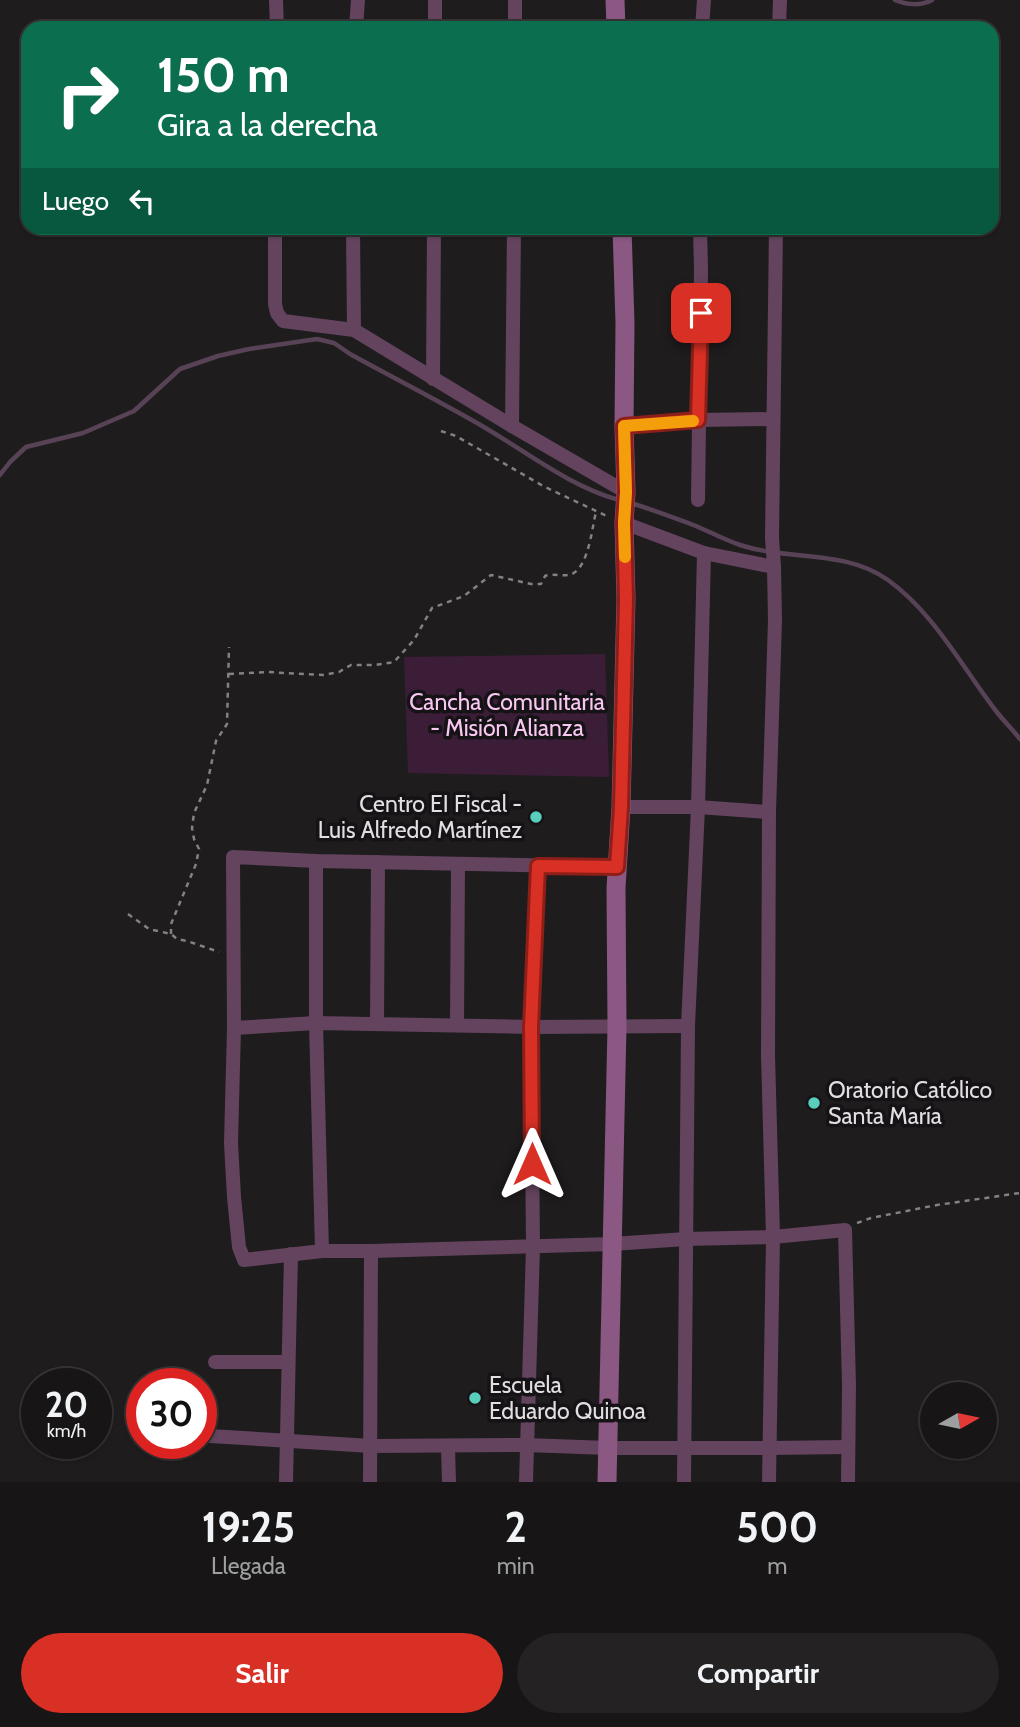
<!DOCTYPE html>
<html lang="es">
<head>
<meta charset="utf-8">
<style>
  body { margin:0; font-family:Cabin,sans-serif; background:#242223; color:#f1f3f6; height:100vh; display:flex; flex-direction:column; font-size:26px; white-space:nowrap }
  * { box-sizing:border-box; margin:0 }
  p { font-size:23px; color:#9e9fa1 }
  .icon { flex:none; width:38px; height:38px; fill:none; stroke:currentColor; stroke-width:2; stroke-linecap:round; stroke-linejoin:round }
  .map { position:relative; height:1482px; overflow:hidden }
  .panel { display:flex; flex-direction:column; background:#171516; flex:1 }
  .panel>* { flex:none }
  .guide { position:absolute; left:21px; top:21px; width:978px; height:214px; border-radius:21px; box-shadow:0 2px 5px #0004,0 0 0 2px #363435; background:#0b6e4f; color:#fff; overflow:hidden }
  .needle { width:46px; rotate:81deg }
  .fabs { position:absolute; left:920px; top:1382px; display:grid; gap:14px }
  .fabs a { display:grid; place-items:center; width:77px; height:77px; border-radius:50%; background:#171516; box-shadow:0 2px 5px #0004,0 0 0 2px #363435; font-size:35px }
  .speed { position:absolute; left:21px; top:1368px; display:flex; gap:14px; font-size:35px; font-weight:700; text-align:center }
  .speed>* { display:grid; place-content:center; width:91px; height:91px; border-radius:50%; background:#171516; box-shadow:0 2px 5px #0004,0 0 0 2px #363435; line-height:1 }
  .speed small { font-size:18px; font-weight:400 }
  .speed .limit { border:10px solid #d22; background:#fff; color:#111 }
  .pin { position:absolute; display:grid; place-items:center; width:60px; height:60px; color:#fff; margin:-30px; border-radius:14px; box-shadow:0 4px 10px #0006 }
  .me { position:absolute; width:77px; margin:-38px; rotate:0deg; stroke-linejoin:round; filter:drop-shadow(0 0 5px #0008) }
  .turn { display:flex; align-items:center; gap:24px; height:147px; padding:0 21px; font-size:32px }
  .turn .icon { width:91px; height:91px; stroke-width:2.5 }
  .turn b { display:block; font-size:49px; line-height:60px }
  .then { display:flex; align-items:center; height:66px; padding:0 21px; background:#0003; gap:14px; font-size:26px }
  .eta { display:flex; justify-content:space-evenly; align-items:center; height:119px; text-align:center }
  .eta b { font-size:42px; font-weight:700; line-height:49px }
  .button { display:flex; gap:14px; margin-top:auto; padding:14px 21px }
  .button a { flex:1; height:80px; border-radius:42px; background:#d93025; color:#fff; font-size:28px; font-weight:700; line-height:80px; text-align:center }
  .button a+a { background:#242223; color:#f1f3f6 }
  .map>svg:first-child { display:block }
</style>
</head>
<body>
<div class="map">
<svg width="1020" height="1482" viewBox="0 0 1020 1482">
  <rect width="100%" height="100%" fill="#1f1c1e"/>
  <path fill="#3c1d38" d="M 605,654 L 609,777 L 408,773 L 404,657 Z"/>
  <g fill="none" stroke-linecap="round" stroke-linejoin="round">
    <g stroke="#574355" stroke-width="4.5">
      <path d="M 895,0 C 907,5 921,6 932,0"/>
      <path d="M 0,475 L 10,462 L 26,447 L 83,433 L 134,411 L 180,369 L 218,356 L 249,349 L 317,339 L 334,343 L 350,354 C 392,377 435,399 477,423 C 523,449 568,486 619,500"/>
      <path d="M 631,503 C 653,510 675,518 696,526 C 710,532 725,540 740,545 C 789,561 844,549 888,580 C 934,613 962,667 996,711 C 1003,720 1012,729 1020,739"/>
    </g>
    <g stroke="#848183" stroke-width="2.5" stroke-dasharray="5 5" stroke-linecap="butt">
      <path d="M 441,431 L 456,436 L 545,487 L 609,517"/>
      <path d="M 229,674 L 267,672 L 323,675 L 339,672 L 351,665 L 375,665 L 394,662 L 414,640 L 432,608 L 464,596 L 491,575 L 531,584 L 541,584 L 545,576 C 553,573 564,577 572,574 C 589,566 592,527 596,512"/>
      <path d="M 128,914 L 149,929 L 171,934 L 177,939 L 187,941 L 219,952"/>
      <path d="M 171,934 L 171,924 L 196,864 L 199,849 L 194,839 L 192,828 L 194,813 L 207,785 L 216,741 L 227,724 L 229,647"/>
      <path d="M 857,1223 L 871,1218 L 937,1205 L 1020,1193"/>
    </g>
    <g stroke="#63435e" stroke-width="14">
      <path d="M 276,0 L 277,28"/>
      <path d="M 435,0 L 435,28"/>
      <path d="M 356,28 L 358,0"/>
      <path d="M 515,28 L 515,0"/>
      <path d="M 702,28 L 704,0"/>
      <path d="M 779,28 L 780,0"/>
      <path d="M 275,228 L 275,304 L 277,313 L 283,321 L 354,330 L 512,426 L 626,492"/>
      <path d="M 353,228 L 354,330"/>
      <path d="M 433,379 L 434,228"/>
      <path d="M 512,426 L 514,228"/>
      <path d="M 624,426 L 698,420 L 773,419"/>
      <path d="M 698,500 L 701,270 L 700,228"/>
      <path d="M 624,523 L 704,553 L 774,567"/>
      <path d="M 621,807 L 698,807 L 769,812"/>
      <path d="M 316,861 L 316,1023 L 322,1251"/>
      <path d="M 617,867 L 316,861 L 233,857 L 234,1028 L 231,1143 L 234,1197 L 239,1247 L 244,1260 L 322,1251 L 371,1251 L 612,1244 L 686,1239 L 773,1237 L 845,1230 L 849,1385 L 848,1482"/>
      <path d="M 377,1024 L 378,862"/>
      <path d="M 457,1025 L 458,864"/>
      <path d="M 234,1028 L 316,1023 L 531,1027 L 688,1026"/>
      <path d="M 215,1362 L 288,1362"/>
      <path d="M 210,1436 L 371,1446 L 526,1445 L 608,1448 L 769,1448 L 848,1447"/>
      <path d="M 448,1447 L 449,1482"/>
      <path d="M 286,1482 L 291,1254"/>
      <path d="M 370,1482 L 371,1251"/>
      <path d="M 526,1482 L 533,1247 L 531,1027 L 538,866"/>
      <path d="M 684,1482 L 688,1026 L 698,807 L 704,553"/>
      <path d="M 769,1482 L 773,1237 L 768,1055 L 769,812 L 775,620 L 774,567 L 772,538 L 776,228"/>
    </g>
    <g stroke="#8a5883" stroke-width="19">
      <path d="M 615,0 L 616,28"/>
      <path d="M 607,1482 L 617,1026 L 616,888 L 621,807 L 626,599 L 624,523 L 626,492 L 624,426 L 625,323 L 622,228"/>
    </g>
  </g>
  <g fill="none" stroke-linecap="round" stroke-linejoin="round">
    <g stroke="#8d1f18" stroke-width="18">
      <path id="route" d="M 532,1164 L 531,1027 L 538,866 L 617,867 L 621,807 L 626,599 L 624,523 L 626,492 L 624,426 L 698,420 L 701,313"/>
    </g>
    <use href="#route" stroke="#d93025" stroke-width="12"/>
    <path stroke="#f59e0b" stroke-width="12" d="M 625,557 L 624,523 L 626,492 L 624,426 L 693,421"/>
  </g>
  <g fill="#5acebc" stroke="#151315" stroke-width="2.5">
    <circle cx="536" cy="817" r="7"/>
    <circle cx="814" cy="1103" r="7"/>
    <circle cx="475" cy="1398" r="7"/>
  </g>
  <g text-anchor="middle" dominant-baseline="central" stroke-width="7" stroke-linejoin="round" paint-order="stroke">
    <g font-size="23" fill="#fac7f2" stroke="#151315">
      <text x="507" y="702">Cancha Comunitaria<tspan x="507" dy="26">- Misión Alianza</tspan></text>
    </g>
    <g font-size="23" fill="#e1dfe1" stroke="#151315" text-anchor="start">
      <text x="522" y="804" text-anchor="end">Centro EI Fiscal -<tspan x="522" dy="26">Luis Alfredo Martínez</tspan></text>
      <text x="828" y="1090">Oratorio Católico<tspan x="828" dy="26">Santa María</tspan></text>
      <text x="489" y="1385">Escuela<tspan x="489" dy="26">Eduardo Quinoa</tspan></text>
    </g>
  </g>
</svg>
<div class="fabs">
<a><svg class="needle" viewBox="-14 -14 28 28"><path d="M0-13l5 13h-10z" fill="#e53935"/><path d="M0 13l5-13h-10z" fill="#9e9fa1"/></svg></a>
</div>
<div class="speed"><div>20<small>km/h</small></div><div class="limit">30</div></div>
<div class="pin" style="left:701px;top:313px;background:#d93025"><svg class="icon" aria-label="arrive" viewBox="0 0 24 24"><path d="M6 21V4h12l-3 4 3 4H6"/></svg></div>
<svg class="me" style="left:532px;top:1164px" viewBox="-20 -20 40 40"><path d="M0-17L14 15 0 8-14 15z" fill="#d93025" stroke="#fff" stroke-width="4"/></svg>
<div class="guide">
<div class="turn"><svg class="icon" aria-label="right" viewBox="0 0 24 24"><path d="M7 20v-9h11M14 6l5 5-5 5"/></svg><div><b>150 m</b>Gira a la derecha</div></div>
<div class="then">Luego<svg class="icon" aria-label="left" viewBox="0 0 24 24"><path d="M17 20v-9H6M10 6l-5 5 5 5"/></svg></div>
</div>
</div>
<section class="panel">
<div class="eta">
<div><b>19:25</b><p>Llegada</p></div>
<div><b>2</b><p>min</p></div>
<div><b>500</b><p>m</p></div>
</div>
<div class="button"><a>Salir</a><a>Compartir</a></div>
</section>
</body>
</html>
